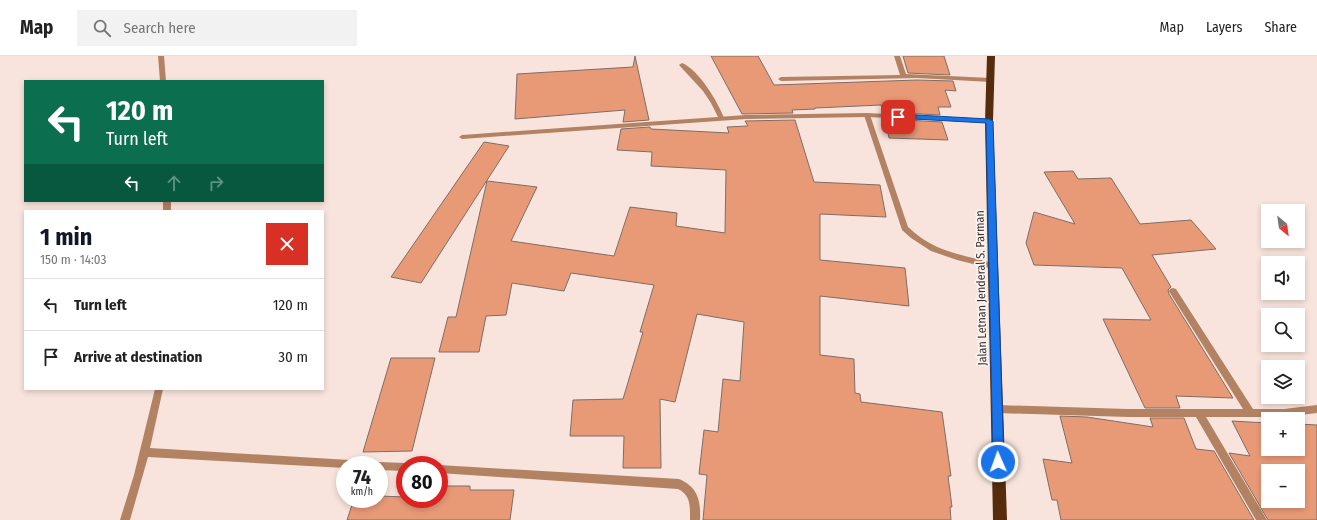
<!DOCTYPE html>
<html lang="en">
<head>
<meta charset="utf-8">
<style>
  body { margin:0; font-family:"Fira Sans Condensed",sans-serif; background:#f2f2f2; color:#222; height:100vh; display:flex; flex-direction:column; font-size:15px; white-space:nowrap }
  * { box-sizing:border-box; margin:0 }
  p { font-size:13px; color:#767676 }
  .icon { flex:none; width:22px; height:22px; fill:none; stroke:currentColor; stroke-width:2; stroke-linecap:round; stroke-linejoin:round }
  .map { position:relative; flex:1; overflow:hidden }
  .side { position:absolute; left:24px; top:154px; width:300px; height:180px; display:flex; flex-direction:column; background:#fff; border-radius:0px; box-shadow:0 2px 6px #0003 }
  .side>* { flex:none }
  .hud { position:absolute; left:24px; top:24px; width:300px; height:122px; border-radius:0px; box-shadow:0 2px 6px #0003; background:#0b6e4f; color:#fff; overflow:hidden }
  .needle { width:26px; rotate:151deg }
  .fabs { position:absolute; left:1261px; top:148px; display:grid; gap:8px }
  .fabs a { display:grid; place-items:center; width:44px; height:44px; border-radius:0px; background:#fff; box-shadow:0 2px 6px #0003; font-size:20px }
  .speed { position:absolute; left:336px; top:400px; display:flex; gap:8px; font-size:20px; font-weight:700; text-align:center }
  .speed>* { display:grid; place-content:center; width:52px; height:52px; border-radius:50%; background:#fff; box-shadow:0 2px 6px #0003; line-height:1 }
  .speed small { font-size:10px; font-weight:400 }
  .speed .limit { border:6px solid #d22; background:#fff; color:#111 }
  .pin { position:absolute; display:grid; place-items:center; width:34px; height:34px; color:#fff; margin:-17px; border-radius:8px; box-shadow:0 2px 6px #0006 }
  .me { position:absolute; width:44px; margin:-22px; rotate:358deg; stroke-linejoin:round; filter:drop-shadow(0 0 3px #0008) }
  .turn { display:flex; align-items:center; gap:14px; height:84px; padding:0 16px; font-size:18px }
  .turn .icon { width:52px; height:52px; stroke-width:2.5 }
  .turn b { display:block; font-size:28px; line-height:34px }
  .lanes { display:flex; align-items:center; height:38px; padding:0 16px; background:#0003; justify-content:center; gap:20px; direction:ltr }
  .lanes .off { opacity:.35 }
  .round { display:grid; place-items:center; flex:none; width:42px; height:42px; border-radius:0px; background:#f2f2f2 }
  .headline { display:flex; align-items:center; justify-content:space-between; height:68px; padding:0 16px }
  h1 { font-size:24px; font-weight:700; line-height:30px; color:#111827 }
  ul { padding:0; list-style:none }
  li { display:flex; align-items:center; gap:12px; height:52px; padding:0 16px; border-top:1px solid #e0e0e0 }
  li div { flex:1 }
  li b { display:block; font-size:15px }
  li em { font-style:normal }
  header { display:flex; align-items:center; gap:24px; box-sizing:border-box; height:56px; padding:0 20px; background:#fff; border-bottom:1px solid #e0e0e0 }
  header strong { font-size:19px }
  nav { display:flex; gap:22px; margin-inline-start:auto; font-size:14px }
  .search { width:280px; height:36px; background:#f2f2f2; display:flex; align-items:center; gap:10px; box-sizing:border-box; padding:0 14px; border-radius:0px; color:#767676; font-size:15px }
  .map>svg:first-child { display:block }
</style>
</head>
<body>
<header>
<strong>Map</strong>
<div class="search"><svg class="icon" aria-label="search" viewBox="0 0 24 24"><circle cx="10" cy="10" r="6"/><path d="M15 15l6 6"/></svg>Search here</div>
<nav><a>Map</a><a>Layers</a><a>Share</a></nav>
</header>
<div class="map">
<svg width="1317" height="464" viewBox="0 0 1317 464">
  <rect width="100%" height="100%" fill="#f8e4dc"/>
  <g fill="#e89a77" stroke="#7e6d66" fill-rule="evenodd">
    <path d="M 635,0 L 649,64 L 623,66 L 625,54 L 515,63 L 517,18 L 633,11 Z"/>
    <path d="M 711,0 L 758,0 L 774,29 L 917,24 L 953,25 L 956,35 L 945,34 L 951,51 L 938,51 L 940,59 L 883,56 L 881,49 L 815,52 L 815,53 L 792,54 L 793,57 L 742,58 Z"/>
    <path d="M 903,0 L 944,0 L 950,19 L 908,17 Z"/>
    <path d="M 885,63 L 942,66 L 948,84 L 889,82 Z"/>
    <path d="M 795,64 L 814,126 L 880,129 L 886,161 L 820,158 L 820,204 L 905,212 L 909,250 L 820,240 L 820,299 L 854,303 L 855,337 L 860,338 L 861,346 L 942,356 L 951,420 L 948,420 L 952,451 L 950,451 L 951,464 L 703,464 L 707,419 L 699,418 L 704,374 L 718,376 L 723,323 L 740,325 L 744,266 L 697,258 L 675,346 L 660,343 L 661,412 L 623,412 L 624,380 L 570,380 L 573,344 L 623,343 L 643,276 L 640,276 L 654,229 L 571,217 L 564,235 L 512,227 L 506,259 L 486,260 L 479,296 L 439,296 L 448,261 L 456,261 L 487,125 L 537,131 L 511,185 L 614,200 L 630,151 L 677,157 L 676,170 L 725,177 L 726,114 L 651,110 L 652,96 L 617,94 L 621,73 L 650,71 L 651,73 L 729,77 L 727,71 L 748,70 L 745,65 Z"/>
    <path d="M 484,86 L 509,90 L 421,227 L 391,221 Z"/>
    <path d="M 1073,115 L 1078,123 L 1111,122 L 1140,168 L 1191,164 L 1216,193 L 1152,199 L 1171,231 L 1168,234 L 1169,238 L 1233,342 L 1176,340 L 1180,352 L 1145,352 L 1103,263 L 1151,264 L 1122,212 L 1034,209 L 1026,187 L 1034,156 L 1075,168 L 1044,116 Z"/>
    <path d="M 391,302 L 435,302 L 412,395 L 363,396 Z"/>
    <path d="M 1060,360 L 1087,361 L 1153,371 L 1150,362 L 1184,362 L 1196,393 L 1214,395 L 1254,464 L 1061,464 L 1057,444 L 1052,444 L 1043,403 L 1072,407 Z"/>
    <path d="M 1232,365 L 1268,367 L 1268,393 L 1298,393 L 1298,368 L 1317,369 L 1317,464 L 1268,464 L 1229,397 L 1250,400 ZM 1268,415 L 1298,415 L 1298,445 L 1268,445 Z"/>
    <path d="M 439,430 L 470,430 L 470,434 L 514,434 L 510,464 L 347,464 L 354,443 L 379,443 L 379,440 L 405,441 L 405,443 L 439,443 Z"/>
  </g>
  <g fill="none" stroke-linecap="round" stroke-linejoin="round">
    <g fill="#b28263" fill-rule="evenodd">
      <path d="M 682,7 C 699,14 718,46 724,62 L 723,63 L 719,63 L 711,47 L 703,35 L 679,9 Z"/>
      <path d="M 867,57 L 870,59 L 908,171 C 935,197 962,198 996,208 L 997,210 L 996,212 L 993,213 L 957,204 L 931,195 L 911,182 L 902,174 L 864,59 Z"/>
    </g>
    <g fill="#b28263" fill-rule="evenodd">
      <path d="M 158,0 L 164,0 L 166,25 L 160,25 Z"/>
      <path d="M 894,0 L 900,0 L 906,18 L 991,22 L 994,24 L 991,26 L 917,22 L 781,25 L 778,23 L 781,21 L 900,19 Z"/>
      <path d="M 867,57 L 989,63 L 992,65 L 989,67 L 867,61 L 746,63 L 462,83 L 459,81 L 462,79 L 746,59 Z"/>
      <rect x="163" y="145" width="8" height="10"/>
      <path d="M 1173,232 L 1176,233 L 1253,353 L 1284,353 L 1317,349 L 1317,357 L 1284,361 L 1206,361 L 1267,464 L 1256,464 L 1196,361 L 1128,361 L 997,357 L 994,356 L 992,353 L 994,350 L 997,349 L 1128,353 L 1243,353 L 1170,237 L 1169,235 L 1170,233 Z"/>
      <path d="M 155,333 L 163,333 L 150,392 L 366,405 L 369,406 L 371,409 L 345,409 L 345,412 L 148,401 L 130,464 L 120,464 L 134,419 Z"/>
      <path d="M 379,406 L 405,407 L 409,409 L 405,409 L 405,415 L 379,414 L 379,409 L 375,409 L 376,407 Z"/>
      <path d="M 438,409 L 439,409 L 679,423 C 698,431 701,445 700,464 L 690,464 C 690,451 691,439 678,433 L 439,417 L 439,409 Z"/>
    </g>
    <path fill="#562c0c" fill-rule="evenodd" d="M 987,0 L 995,0 L 993,65 L 1007,464 L 993,464 L 985,65 Z"/>
  </g>
  <path fill="#1a73e8" stroke="#114b97" d="M 898,58 L 989,63 L 993,65 L 1004,406 L 1002,410 L 998,412 L 994,410 L 993,406 L 986,67 L 896,62 L 896,59 Z"/>
  <g text-anchor="middle" dominant-baseline="central" stroke-width="3.5" stroke-linejoin="round" paint-order="stroke">
    <g font-size="12" fill="#372f2c" stroke="#fdf4f1">
      <text transform="translate(981 232) rotate(-91)">Jalan Letnan Jenderal S. Parman</text>
    </g>
  </g>
</svg>
<div class="fabs">
<a><svg class="needle" viewBox="-14 -14 28 28"><path d="M0-13l5 13h-10z" fill="#e53935"/><path d="M0 13l5-13h-10z" fill="#767676"/></svg></a>
<a><svg class="icon" aria-label="sound" viewBox="0 0 24 24"><path d="M4 9h4l5-4v14l-5-4H4zM17 9q2 3 0 6"/></svg></a>
<a><svg class="icon" aria-label="search" viewBox="0 0 24 24"><circle cx="10" cy="10" r="6"/><path d="M15 15l6 6"/></svg></a>
<a><svg class="icon" aria-label="layers" viewBox="0 0 24 24"><path d="M12 4l9 5-9 5-9-5zM3 14l9 5 9-5"/></svg></a>
<a>+</a>
<a>−</a>
</div>
<div class="speed"><div>74<small>km/h</small></div><div class="limit">80</div></div>
<div class="pin" style="left:898px;top:61px;background:#d93025"><svg class="icon" aria-label="arrive" viewBox="0 0 24 24"><path d="M6 21V4h12l-3 4 3 4H6"/></svg></div>
<svg class="me" style="left:998px;top:406px" viewBox="-20 -20 40 40"><circle r="17" fill="#1a73e8" stroke="#fff" stroke-width="3"/><path d="M0-11L8 9 0 5-8 9z" fill="#fff"/></svg>
<div class="hud">
<div class="turn"><svg class="icon" aria-label="left" viewBox="0 0 24 24"><path d="M17 20v-9H6M10 6l-5 5 5 5"/></svg><div><b>120 m</b>Turn left</div></div>
<div class="lanes"><svg class="icon" aria-label="left" viewBox="0 0 24 24"><path d="M17 20v-9H6M10 6l-5 5 5 5"/></svg><svg class="icon off" aria-label="ahead" viewBox="0 0 24 24"><path d="M12 20V5M6 11l6-6 6 6"/></svg><svg class="icon off" aria-label="right" viewBox="0 0 24 24"><path d="M7 20v-9h11M14 6l5 5-5 5"/></svg></div>
</div>
<section class="side">
<div class="headline"><div><h1>1 min</h1><p>150 m · 14:03</p></div><a class="round" style="background:#d93025;color:#fff"><svg class="icon" aria-label="close" viewBox="0 0 24 24"><path d="M6 6l12 12M18 6L6 18"/></svg></a></div>
<ul>
<li><svg class="icon" aria-label="left" viewBox="0 0 24 24"><path d="M17 20v-9H6M10 6l-5 5 5 5"/></svg><div><b>Turn left</b></div><em>120 m</em></li>
<li><svg class="icon" aria-label="arrive" viewBox="0 0 24 24"><path d="M6 21V4h12l-3 4 3 4H6"/></svg><div><b>Arrive at destination</b></div><em>30 m</em></li>
</ul>
</section>
</div>
</body>
</html>
